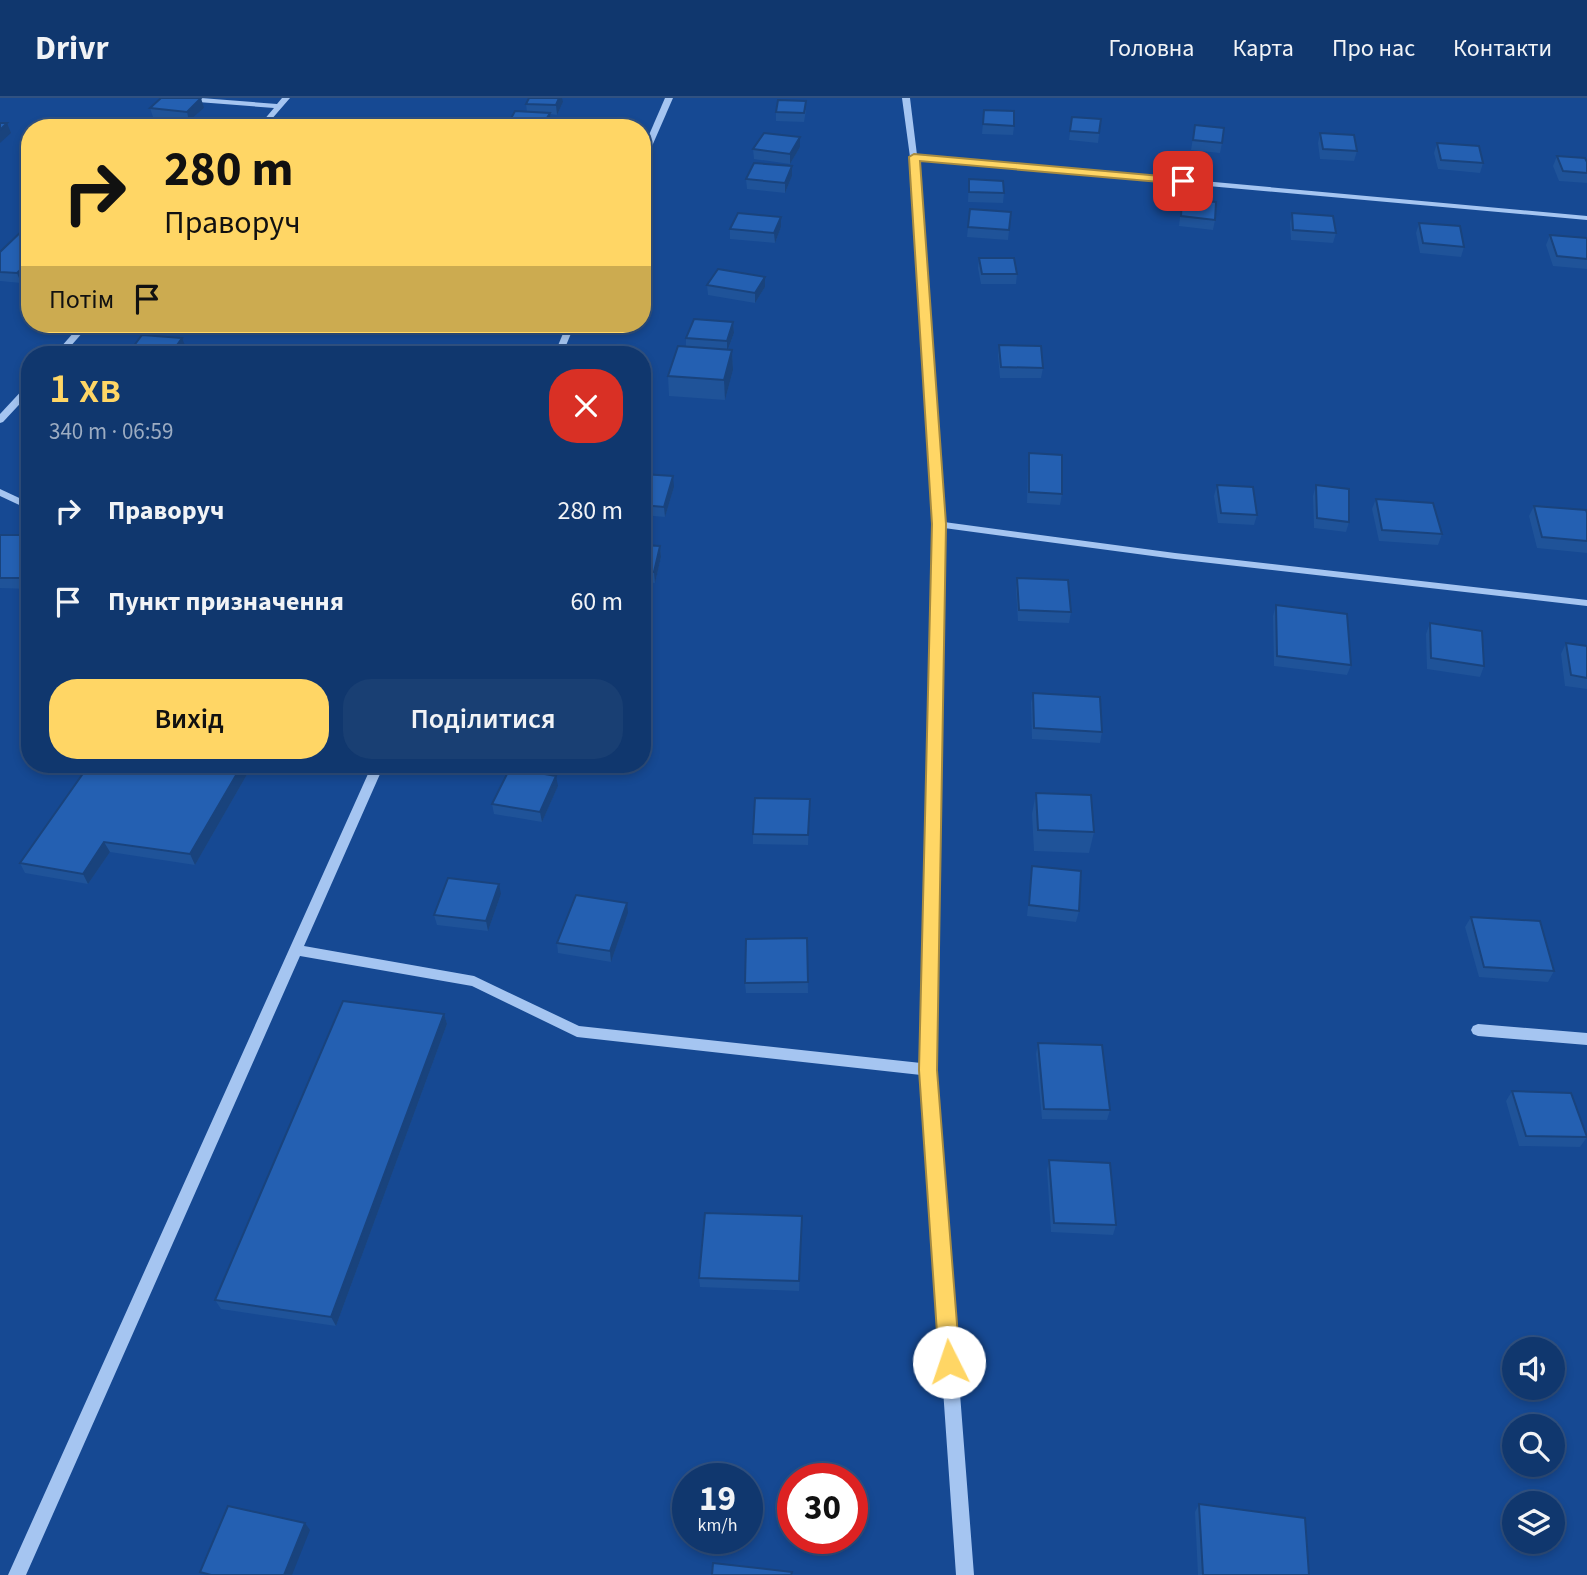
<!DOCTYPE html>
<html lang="uk">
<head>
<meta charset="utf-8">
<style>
  body { margin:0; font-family:"Source Sans 3",sans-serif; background:#193f73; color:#f1f3f6; height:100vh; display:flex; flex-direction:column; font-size:26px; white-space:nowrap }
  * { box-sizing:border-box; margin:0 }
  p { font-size:23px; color:#9cacc2 }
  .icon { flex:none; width:38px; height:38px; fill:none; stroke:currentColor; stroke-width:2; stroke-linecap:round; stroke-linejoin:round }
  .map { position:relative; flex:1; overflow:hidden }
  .panel { position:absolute; left:21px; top:248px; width:630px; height:427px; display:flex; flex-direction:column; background:#10376e; border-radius:28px; box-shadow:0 4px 10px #0003,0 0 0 2px #305181 }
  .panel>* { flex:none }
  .banner { position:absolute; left:21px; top:21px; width:630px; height:214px; border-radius:28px; box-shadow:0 4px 10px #0003,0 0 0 2px #305181; background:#ffd665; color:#111; overflow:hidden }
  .controls { position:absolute; left:1502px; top:1239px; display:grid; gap:14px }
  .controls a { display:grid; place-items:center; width:63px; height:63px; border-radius:50%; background:#10376e; box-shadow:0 4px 10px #0003,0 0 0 2px #305181; font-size:35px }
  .speed { position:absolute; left:672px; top:1365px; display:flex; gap:14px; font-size:35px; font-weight:700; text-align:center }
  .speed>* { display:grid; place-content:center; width:91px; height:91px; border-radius:50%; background:#10376e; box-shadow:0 4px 10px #0003,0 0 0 2px #305181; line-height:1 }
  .speed small { font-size:18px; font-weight:400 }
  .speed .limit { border:10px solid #d22; background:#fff; color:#111 }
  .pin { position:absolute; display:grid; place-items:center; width:60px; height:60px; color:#fff; margin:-30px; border-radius:14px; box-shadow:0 4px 10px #0006 }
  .me { position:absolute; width:77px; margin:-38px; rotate:356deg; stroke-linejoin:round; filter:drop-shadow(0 0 5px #0008) }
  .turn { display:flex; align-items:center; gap:24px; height:147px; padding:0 28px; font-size:32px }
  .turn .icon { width:91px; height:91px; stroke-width:2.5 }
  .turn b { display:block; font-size:49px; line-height:60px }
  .then { display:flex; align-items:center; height:66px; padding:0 28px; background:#0003; gap:14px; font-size:26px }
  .round { display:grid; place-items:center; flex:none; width:74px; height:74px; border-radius:28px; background:#193f73 }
  .overview { display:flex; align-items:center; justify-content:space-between; height:119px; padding:0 28px }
  h1 { font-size:42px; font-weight:600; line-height:52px; color:#ffd665 }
  .cta { display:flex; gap:14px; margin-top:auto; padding:14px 28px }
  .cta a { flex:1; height:80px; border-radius:28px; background:#ffd665; color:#111; font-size:28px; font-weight:600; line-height:80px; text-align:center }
  .cta a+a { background:#193f73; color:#f1f3f6 }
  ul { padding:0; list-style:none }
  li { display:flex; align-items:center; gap:21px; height:91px; padding:0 28px }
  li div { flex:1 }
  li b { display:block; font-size:26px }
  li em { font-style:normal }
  header { display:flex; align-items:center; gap:42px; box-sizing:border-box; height:98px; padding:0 35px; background:#10376e; border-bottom:2px solid #305181 }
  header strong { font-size:33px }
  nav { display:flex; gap:38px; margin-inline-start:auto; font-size:24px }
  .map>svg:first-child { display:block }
</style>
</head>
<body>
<header>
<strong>Drivr</strong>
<nav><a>Головна</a><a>Карта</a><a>Про нас</a><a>Контакти</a></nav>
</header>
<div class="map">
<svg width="1587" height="1477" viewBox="0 0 1587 1477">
  <rect width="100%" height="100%" fill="#164993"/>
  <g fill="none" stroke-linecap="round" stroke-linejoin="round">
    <g fill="#a5c5f1" fill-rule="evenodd">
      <path d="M 168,0 L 201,0 L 277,6 L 282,0 L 290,0 L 264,30 L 257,30 L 274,10 L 172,2 Z"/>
      <path d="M 665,0 L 673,0 L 646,62 L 642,64 L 642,53 Z"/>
      <path d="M 902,0 L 910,0 L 917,57 L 1587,118 L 1587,122 L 918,62 L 944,424 L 1175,455 L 1587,502 L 1587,508 L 1175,461 L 944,430 L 935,972 L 974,1477 L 956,1477 L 921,977 L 577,939 L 472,888 L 300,858 L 26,1477 L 8,1477 L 372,667 L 384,667 L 304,848 L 474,878 L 579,928 L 921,965 L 934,426 L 910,59 Z"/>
      <path d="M 81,226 L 90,226 L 63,257 L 54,257 Z"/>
      <path d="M 567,226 L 575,226 L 562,257 L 554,257 Z"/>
      <path d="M 30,286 L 30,295 L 3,324 L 0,325 L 0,316 L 27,287 Z"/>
      <path d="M 0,391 L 30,405 L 30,412 L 0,398 Z"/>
      <path d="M 1478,926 L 1587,935 L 1587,947 L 1478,938 L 1473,936 L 1471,932 L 1473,928 Z"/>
    </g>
  </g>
  <g fill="#1f5399">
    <path d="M 563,4 L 557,17 L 550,16 L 551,25 L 548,30 L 508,30 L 508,26 L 527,14 L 526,6 Z"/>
    <path d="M 150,10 L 204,10 L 189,23 L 153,19 Z"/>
    <path d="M 806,12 L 804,24 L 776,23 L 776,14 Z"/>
    <path d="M 984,12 L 1014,28 L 1013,37 L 982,36 Z"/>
    <path d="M 1072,19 L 1101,21 L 1098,45 L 1069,42 Z"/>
    <path d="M 1195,27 L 1222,45 L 1220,55 L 1191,52 Z"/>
    <path d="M 1320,35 L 1357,53 L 1354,63 L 1320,61 L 1318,45 Z"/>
    <path d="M 800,39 L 800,49 L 790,66 L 754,61 L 753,51 Z"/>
    <path d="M 1437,45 L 1483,65 L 1480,75 L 1438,71 L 1434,55 Z"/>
    <path d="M 1557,58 L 1587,64 L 1587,85 L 1559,83 L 1553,68 Z"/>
    <path d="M 792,78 L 785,95 L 747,91 L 746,81 Z"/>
    <path d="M 969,81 L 1004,95 L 1003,105 L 968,104 Z"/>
    <path d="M 1182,101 L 1215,122 L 1213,132 L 1179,128 Z"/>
    <path d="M 970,111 L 1011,114 L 1008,142 L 967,139 Z"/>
    <path d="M 1292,115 L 1336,135 L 1333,145 L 1291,142 L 1290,125 Z"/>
    <path d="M 781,119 L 781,129 L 775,145 L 730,141 L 730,131 Z"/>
    <path d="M 1419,125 L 1464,149 L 1461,159 L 1420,155 L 1416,135 Z"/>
    <path d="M 25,130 L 21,185 L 0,183 L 0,154 Z"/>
    <path d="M 1550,137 L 1587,140 L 1587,171 L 1553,168 L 1546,147 Z"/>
    <path d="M 979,160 L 1017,176 L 1016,186 L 981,186 L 978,170 Z"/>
    <path d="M 707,187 L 765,189 L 755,205 L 708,197 Z"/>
    <path d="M 733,224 L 734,235 L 728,252 L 732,252 L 733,272 L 725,302 L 669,298 L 668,278 L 686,249 L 686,240 Z"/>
    <path d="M 999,247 L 1043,270 L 1041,280 L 1000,280 L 998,257 Z"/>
    <path d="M 1029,355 L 1062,396 L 1060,407 L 1027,405 L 1028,366 Z"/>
    <path d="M 642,376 L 674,389 L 665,419 L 642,417 Z"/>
    <path d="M 1217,387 L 1257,417 L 1254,427 L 1218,425 L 1214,398 Z"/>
    <path d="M 1316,387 L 1349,424 L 1346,434 L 1314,430 L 1313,398 Z"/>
    <path d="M 1376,401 L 1442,436 L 1438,447 L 1379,443 L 1372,411 Z"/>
    <path d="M 1534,408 L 1587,415 L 1587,455 L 1537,450 L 1529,418 Z"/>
    <path d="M 0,437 L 30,437 L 30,491 L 0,490 Z"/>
    <path d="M 642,447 L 660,448 L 661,459 L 655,485 L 642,484 Z"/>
    <path d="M 1017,480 L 1071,514 L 1069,525 L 1018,523 L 1016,491 Z"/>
    <path d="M 1276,507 L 1351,567 L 1347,577 L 1274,568 L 1273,518 Z"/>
    <path d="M 1430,525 L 1484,568 L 1480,579 L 1427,571 L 1426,536 Z"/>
    <path d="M 1566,545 L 1587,548 L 1587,591 L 1565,588 L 1561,556 Z"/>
    <path d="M 1033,595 L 1102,634 L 1100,645 L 1032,641 L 1031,605 Z"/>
    <path d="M 249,673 L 195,767 L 110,754 L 88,786 L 25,775 L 20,765 Z"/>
    <path d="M 558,688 L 542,724 L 494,716 L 492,706 Z"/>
    <path d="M 1036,695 L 1094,734 L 1089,755 L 1034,753 L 1032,716 Z"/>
    <path d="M 810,701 L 808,747 L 753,746 L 753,736 Z"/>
    <path d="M 1032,768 L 1079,813 L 1076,824 L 1027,818 Z"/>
    <path d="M 501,796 L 488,833 L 437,827 L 434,817 Z"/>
    <path d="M 628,815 L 611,864 L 558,855 L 557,845 Z"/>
    <path d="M 1471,819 L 1554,873 L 1548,884 L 1479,879 L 1465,829 Z"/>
    <path d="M 807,840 L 808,895 L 746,895 L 745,885 Z"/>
    <path d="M 444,916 L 447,926 L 336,1228 L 221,1211 L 215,1202 Z"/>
    <path d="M 1038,945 L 1110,1012 L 1107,1022 L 1042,1021 L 1036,956 Z"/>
    <path d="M 1512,993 L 1587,1039 L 1580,1049 L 1519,1048 L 1506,1003 Z"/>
    <path d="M 1049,1062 L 1116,1127 L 1113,1137 L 1051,1134 L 1047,1072 Z"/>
    <path d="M 802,1118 L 799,1193 L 700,1189 L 699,1180 Z"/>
    <path d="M 1199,1406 L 1309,1477 L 1198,1477 L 1195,1414 Z"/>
  </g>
  <g fill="#19437d">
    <path d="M 201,0 L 204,10 L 189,23 L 187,14 Z"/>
    <path d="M 559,0 L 562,0 L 563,4 L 557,17 L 556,7 Z"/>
    <path d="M 550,15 L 551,25 L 548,30 L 542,30 Z"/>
    <path d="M 7,25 L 11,35 L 0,45 L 0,32 Z"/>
    <path d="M 800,39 L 800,49 L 790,66 L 790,56 Z"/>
    <path d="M 792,68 L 792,78 L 785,95 L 785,85 Z"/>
    <path d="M 781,119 L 781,129 L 775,145 L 774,135 Z"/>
    <path d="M 30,163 L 30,177 L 21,185 L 17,175 Z"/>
    <path d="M 765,179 L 765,189 L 755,205 L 755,195 Z"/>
    <path d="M 733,224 L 734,235 L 727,254 L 727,243 Z"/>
    <path d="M 182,240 L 186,250 L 181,257 L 170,257 Z"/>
    <path d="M 732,252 L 733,272 L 725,302 L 724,282 Z"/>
    <path d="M 673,378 L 674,389 L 665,419 L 664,409 Z"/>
    <path d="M 660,448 L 661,459 L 655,485 L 654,474 Z"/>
    <path d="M 644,510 L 645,521 L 642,528 L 642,514 Z"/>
    <path d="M 242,667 L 247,667 L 249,673 L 195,767 L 190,756 Z"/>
    <path d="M 556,678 L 558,688 L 542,724 L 540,714 Z"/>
    <path d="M 104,744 L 110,754 L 88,786 L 83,776 Z"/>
    <path d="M 499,786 L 501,796 L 488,833 L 486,823 Z"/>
    <path d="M 627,805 L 628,815 L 611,864 L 610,853 Z"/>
    <path d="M 444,916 L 447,926 L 336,1228 L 331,1219 Z"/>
    <path d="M 305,1425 L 310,1432 L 292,1477 L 284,1477 Z"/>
  </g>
  <g fill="#2460b2" stroke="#19437d" stroke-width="2">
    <path d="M 161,0 L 201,0 L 187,14 L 150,10 Z"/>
    <path d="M 529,0 L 559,0 L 556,7 L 526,6 Z"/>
    <path d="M 778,2 L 806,3 L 804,15 L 776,14 Z"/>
    <path d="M 984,12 L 1014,13 L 1014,28 L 983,26 Z"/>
    <path d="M 515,13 L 550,15 L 542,28 L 508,26 Z"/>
    <path d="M 1072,19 L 1101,21 L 1099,35 L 1070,33 Z"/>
    <path d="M 0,25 L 7,25 L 0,32 Z"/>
    <path d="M 1195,27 L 1224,30 L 1222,45 L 1193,42 Z"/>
    <path d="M 764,35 L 800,39 L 790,56 L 753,51 Z"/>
    <path d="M 1320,35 L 1354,37 L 1357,53 L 1323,51 Z"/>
    <path d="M 1437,45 L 1479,48 L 1483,65 L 1441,62 Z"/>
    <path d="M 1557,58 L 1585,60 L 1587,64 L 1587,75 L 1563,73 Z"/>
    <path d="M 754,65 L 792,68 L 785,85 L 746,81 Z"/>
    <path d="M 969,81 L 1003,83 L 1004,95 L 969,94 Z"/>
    <path d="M 1182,101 L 1216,104 L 1215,122 L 1181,118 Z"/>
    <path d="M 970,111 L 1011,114 L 1009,132 L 968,129 Z"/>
    <path d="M 738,115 L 781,119 L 774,135 L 730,131 Z"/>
    <path d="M 1292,115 L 1333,118 L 1336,135 L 1293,132 Z"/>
    <path d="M 1419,125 L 1460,128 L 1464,149 L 1423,145 Z"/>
    <path d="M 25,130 L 30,130 L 30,163 L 17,175 L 0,174 L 0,154 Z"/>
    <path d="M 1550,137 L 1587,140 L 1587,161 L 1557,158 Z"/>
    <path d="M 979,160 L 1014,160 L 1017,176 L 982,176 Z"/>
    <path d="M 718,171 L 765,179 L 755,195 L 707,187 Z"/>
    <path d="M 694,221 L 733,224 L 727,243 L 686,240 Z"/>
    <path d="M 142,237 L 182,240 L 170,257 L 127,257 Z"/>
    <path d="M 999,247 L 1041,248 L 1043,270 L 1001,269 Z"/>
    <path d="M 678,248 L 732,252 L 724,282 L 668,278 Z"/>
    <path d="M 1029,355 L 1062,357 L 1062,396 L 1029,394 Z"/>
    <path d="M 642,376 L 673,378 L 664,409 L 642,407 Z"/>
    <path d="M 1217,387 L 1253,389 L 1257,417 L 1221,415 Z"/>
    <path d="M 1316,387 L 1349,391 L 1349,424 L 1317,420 Z"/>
    <path d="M 1376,401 L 1433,405 L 1442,436 L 1382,432 Z"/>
    <path d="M 1534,408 L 1586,412 L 1587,415 L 1587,443 L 1542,439 Z"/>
    <rect x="0" y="437" width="30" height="43"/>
    <path d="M 642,447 L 660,448 L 654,474 L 642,473 Z"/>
    <path d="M 1017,480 L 1068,482 L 1071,514 L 1019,512 Z"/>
    <path d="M 1276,507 L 1347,516 L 1351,567 L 1277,558 Z"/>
    <path d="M 1430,525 L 1482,533 L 1484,568 L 1431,560 Z"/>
    <path d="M 1566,545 L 1587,548 L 1587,580 L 1571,577 Z"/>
    <path d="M 1033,595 L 1100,599 L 1102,634 L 1034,630 Z"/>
    <path d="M 89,667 L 242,667 L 190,756 L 104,744 L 83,776 L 20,765 Z"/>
    <path d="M 510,670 L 556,678 L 540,714 L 492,706 Z"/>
    <path d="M 1036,695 L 1091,697 L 1094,734 L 1038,732 Z"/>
    <path d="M 755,700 L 810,701 L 808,737 L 753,736 Z"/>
    <path d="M 1032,768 L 1081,773 L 1079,813 L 1029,807 Z"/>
    <path d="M 448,780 L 499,786 L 486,823 L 434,817 Z"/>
    <path d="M 576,797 L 627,805 L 610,853 L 557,845 Z"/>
    <path d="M 1471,819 L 1540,823 L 1554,873 L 1484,869 Z"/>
    <path d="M 807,840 L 808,884 L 745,885 L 746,841 Z"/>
    <path d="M 343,903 L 444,916 L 331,1219 L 215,1202 Z"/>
    <path d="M 1038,945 L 1102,947 L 1110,1012 L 1044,1011 Z"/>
    <path d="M 1512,993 L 1571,995 L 1587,1039 L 1526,1038 Z"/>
    <path d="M 1049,1062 L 1110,1065 L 1116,1127 L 1054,1125 Z"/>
    <path d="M 705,1115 L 802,1118 L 799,1183 L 699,1180 Z"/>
    <path d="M 1199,1406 L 1305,1420 L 1309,1477 L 1203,1477 Z"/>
    <path d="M 228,1408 L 305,1425 L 284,1477 L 211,1477 L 200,1474 Z"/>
    <path d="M 713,1465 L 792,1474 L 791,1477 L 712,1477 Z"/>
  </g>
  <path fill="#ffd665" stroke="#a68b42" stroke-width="2" d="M 914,56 L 1183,80 L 1188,83 L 1183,86 L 920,63 L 946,426 L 937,972 L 960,1264 L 957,1271 L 949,1274 L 942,1271 L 939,1264 L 919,972 L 932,426 L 909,59 Z"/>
</svg>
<div class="controls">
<a><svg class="icon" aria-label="sound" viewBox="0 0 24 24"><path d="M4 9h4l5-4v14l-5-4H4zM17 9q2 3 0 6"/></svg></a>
<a><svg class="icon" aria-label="search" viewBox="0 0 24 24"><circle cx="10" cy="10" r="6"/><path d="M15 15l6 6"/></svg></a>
<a><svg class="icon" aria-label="layers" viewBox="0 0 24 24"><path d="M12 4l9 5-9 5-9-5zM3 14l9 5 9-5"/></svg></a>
</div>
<div class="speed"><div>19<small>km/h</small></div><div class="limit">30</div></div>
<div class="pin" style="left:1183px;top:83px;background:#d93025"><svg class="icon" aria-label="arrive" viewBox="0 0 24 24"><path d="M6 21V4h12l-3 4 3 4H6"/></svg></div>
<svg class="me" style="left:949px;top:1264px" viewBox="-20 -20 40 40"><circle r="19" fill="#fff"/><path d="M0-13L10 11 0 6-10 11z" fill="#ffd665"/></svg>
<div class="banner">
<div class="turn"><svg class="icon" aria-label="right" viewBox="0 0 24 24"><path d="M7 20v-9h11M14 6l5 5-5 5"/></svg><div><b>280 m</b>Праворуч</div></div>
<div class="then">Потім<svg class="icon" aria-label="arrive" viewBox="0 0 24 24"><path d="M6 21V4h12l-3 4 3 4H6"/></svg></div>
</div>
<section class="panel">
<div class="overview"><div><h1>1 хв</h1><p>340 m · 06:59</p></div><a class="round" style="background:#d93025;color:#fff"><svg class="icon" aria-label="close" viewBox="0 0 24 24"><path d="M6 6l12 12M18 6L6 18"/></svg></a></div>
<ul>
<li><svg class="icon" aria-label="right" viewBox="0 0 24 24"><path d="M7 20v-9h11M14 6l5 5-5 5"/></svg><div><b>Праворуч</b></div><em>280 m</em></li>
<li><svg class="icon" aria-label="arrive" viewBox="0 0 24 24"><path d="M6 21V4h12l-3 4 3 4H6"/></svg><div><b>Пункт призначення</b></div><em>60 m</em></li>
</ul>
<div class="cta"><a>Вихід</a><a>Поділитися</a></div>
</section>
</div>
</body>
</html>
